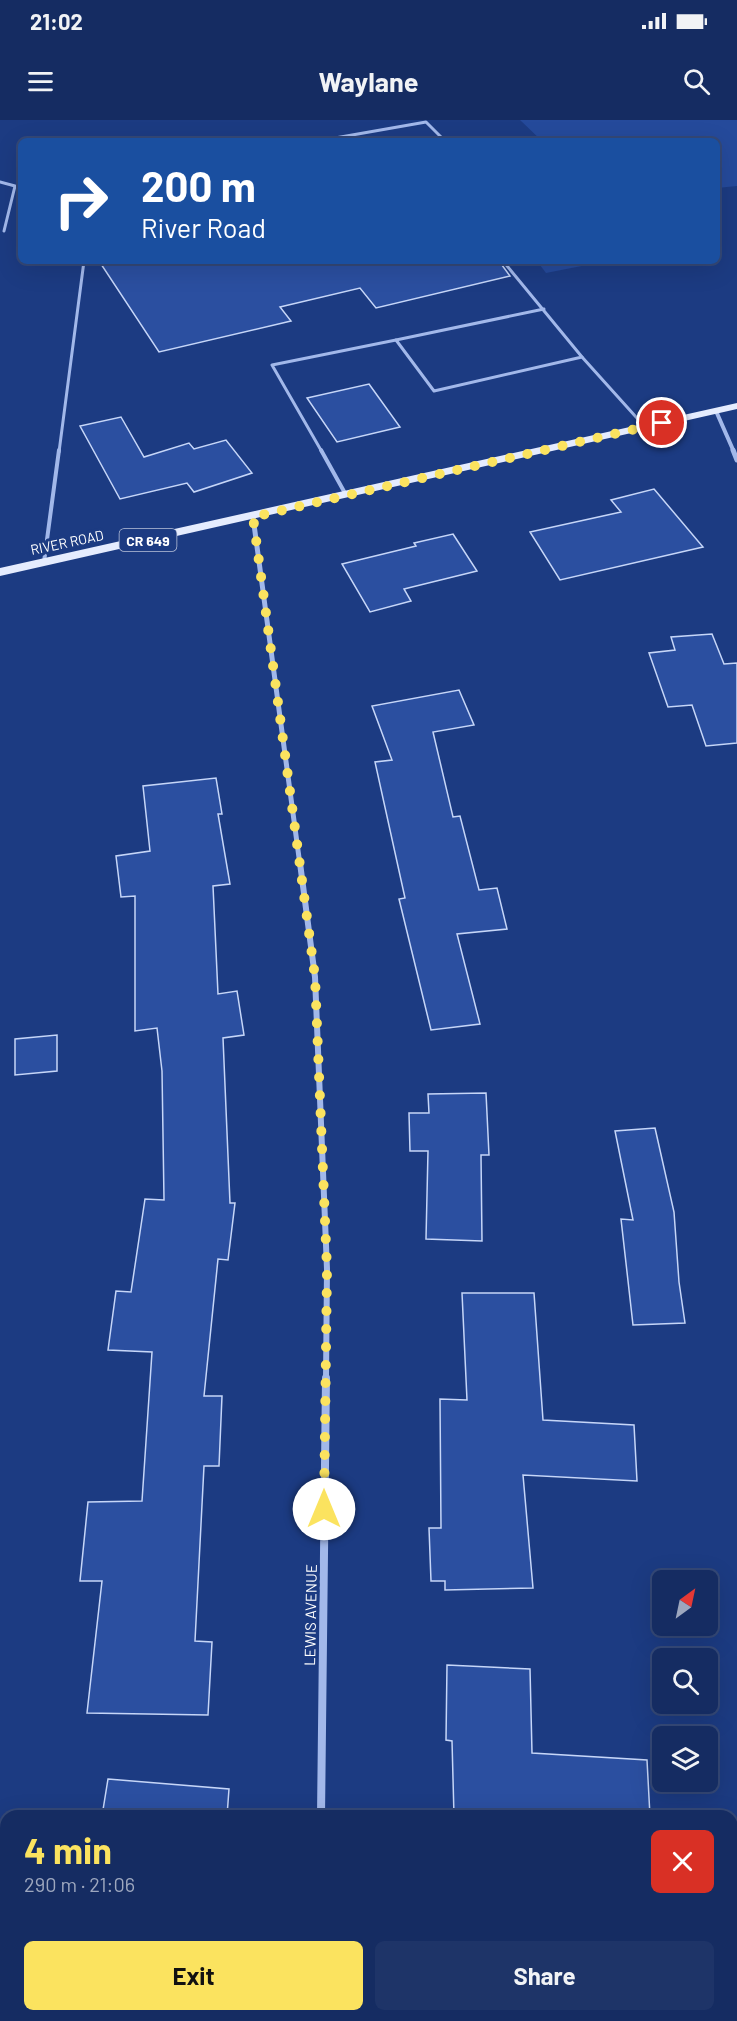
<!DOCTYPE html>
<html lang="en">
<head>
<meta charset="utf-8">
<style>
  body { margin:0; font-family:Barlow,sans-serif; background:#1e3468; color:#f1f3f6; height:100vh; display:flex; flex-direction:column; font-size:22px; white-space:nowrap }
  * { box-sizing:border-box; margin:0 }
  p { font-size:20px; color:#9da7be }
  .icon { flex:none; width:33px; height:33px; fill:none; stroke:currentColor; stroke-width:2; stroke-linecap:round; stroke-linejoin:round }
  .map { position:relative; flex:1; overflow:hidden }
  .details { position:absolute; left:0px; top:1690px; width:738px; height:212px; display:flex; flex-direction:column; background:#152c62; border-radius:18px 18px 0 0; box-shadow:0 6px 24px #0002,0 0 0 2px #344877 }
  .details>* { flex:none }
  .hud { position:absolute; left:18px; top:18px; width:702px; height:126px; border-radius:9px; box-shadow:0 6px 24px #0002,0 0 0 2px #344877; background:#1a4fa0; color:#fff; overflow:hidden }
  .needle { width:39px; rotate:33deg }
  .fabs { position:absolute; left:652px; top:1450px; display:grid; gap:12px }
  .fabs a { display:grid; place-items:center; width:66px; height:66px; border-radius:9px; background:#152c62; box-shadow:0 6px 24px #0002,0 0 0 2px #344877; font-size:30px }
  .pin { position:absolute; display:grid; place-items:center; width:51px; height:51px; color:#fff; margin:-26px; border:3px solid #fff; border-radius:50%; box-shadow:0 2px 6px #0007 }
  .me { position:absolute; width:66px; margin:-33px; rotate:0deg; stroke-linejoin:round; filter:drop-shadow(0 0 4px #0008) }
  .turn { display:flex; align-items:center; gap:21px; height:126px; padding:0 24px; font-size:27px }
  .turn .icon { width:78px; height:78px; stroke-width:2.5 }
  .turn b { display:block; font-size:42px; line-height:51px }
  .round { display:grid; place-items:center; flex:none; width:63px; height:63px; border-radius:9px; background:#1e3468 }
  .overview { display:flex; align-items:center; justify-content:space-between; height:102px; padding:0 24px }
  h1 { font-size:36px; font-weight:700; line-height:45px; color:#fbe35f }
  .action { display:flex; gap:12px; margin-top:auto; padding:12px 24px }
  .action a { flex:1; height:69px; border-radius:9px; background:#fbe35f; color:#111; font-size:24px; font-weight:700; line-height:69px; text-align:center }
  .action a+a { background:#1e3468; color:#f1f3f6 }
  .status { display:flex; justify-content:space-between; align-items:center; height:42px; padding:0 30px; background:#152c62; direction:ltr }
  .status svg { height:16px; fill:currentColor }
  header { display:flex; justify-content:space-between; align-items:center; height:78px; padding:0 24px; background:#152c62; font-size:27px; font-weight:700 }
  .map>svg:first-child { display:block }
</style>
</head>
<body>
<div class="status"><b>21:02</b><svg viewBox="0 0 49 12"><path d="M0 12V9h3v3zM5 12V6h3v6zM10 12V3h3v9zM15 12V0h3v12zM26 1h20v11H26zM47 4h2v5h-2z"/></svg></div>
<header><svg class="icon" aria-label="menu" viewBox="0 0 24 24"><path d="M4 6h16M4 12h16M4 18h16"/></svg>Waylane<svg class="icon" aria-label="search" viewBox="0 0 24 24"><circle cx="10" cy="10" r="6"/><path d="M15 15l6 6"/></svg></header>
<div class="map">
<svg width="737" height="1901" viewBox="0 0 737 1901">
  <rect width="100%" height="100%" fill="#1c3b82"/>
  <g fill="#254a9b">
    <path d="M 520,0 L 737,0 L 737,66 L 717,68 L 717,21 L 542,21 Z"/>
    <path d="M 537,141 L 607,141 L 546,153 Z"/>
  </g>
  <g fill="#2b4fa0" stroke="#c6d6f8" stroke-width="1.5">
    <path d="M 99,141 L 412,141 L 412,144 L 424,141 L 499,141 L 510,156 L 376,188 L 360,168 L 280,187 L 291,201 L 159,232 Z"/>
    <path d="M 369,264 L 400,307 L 337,322 L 307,278 Z"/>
    <path d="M 121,297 L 144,337 L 189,323 L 194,329 L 226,320 L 252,353 L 194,372 L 187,363 L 120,379 L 80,306 Z"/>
    <path d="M 654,369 L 703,427 L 560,460 L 530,412 L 621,392 L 611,380 Z"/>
    <path d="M 453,414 L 477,451 L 404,469 L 411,481 L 370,492 L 342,444 L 416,426 L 414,423 Z"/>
    <path d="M 712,514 L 724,544 L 737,543 L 737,623 L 706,626 L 692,585 L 668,587 L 649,533 L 675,530 L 671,517 Z"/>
    <path d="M 459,570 L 474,605 L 433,612 L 453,697 L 460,696 L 479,770 L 497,768 L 507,809 L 457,814 L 480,904 L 431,910 L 399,779 L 405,778 L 375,642 L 392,640 L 372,586 Z"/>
    <path d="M 216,658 L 222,694 L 218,694 L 230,764 L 213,766 L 218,874 L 237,871 L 244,915 L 223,918 L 230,1083 L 235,1083 L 228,1140 L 218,1139 L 204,1276 L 222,1276 L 219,1346 L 204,1346 L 195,1521 L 212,1522 L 208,1595 L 87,1593 L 102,1461 L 80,1461 L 88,1382 L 142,1381 L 152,1232 L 108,1230 L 116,1171 L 131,1172 L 145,1079 L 164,1080 L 162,951 L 157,908 L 135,911 L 135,776 L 121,777 L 116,736 L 150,731 L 143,666 Z"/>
    <path d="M 57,915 L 57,951 L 15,955 L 15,919 Z"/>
    <path d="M 486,973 L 489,1035 L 481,1035 L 482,1121 L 426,1119 L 428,1031 L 410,1031 L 409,993 L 429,993 L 428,974 Z"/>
    <path d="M 655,1008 L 674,1092 L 679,1162 L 685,1203 L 633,1205 L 621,1099 L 633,1100 L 615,1011 Z"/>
    <path d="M 462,1173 L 534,1173 L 543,1300 L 634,1305 L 637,1361 L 523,1355 L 533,1468 L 445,1470 L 445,1461 L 431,1461 L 429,1408 L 441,1408 L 440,1279 L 467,1280 Z"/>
    <path d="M 447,1545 L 530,1549 L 532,1633 L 647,1640 L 650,1696 L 454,1696 L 452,1621 L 446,1620 Z"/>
    <path d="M 108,1659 L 229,1669 L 227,1696 L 102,1696 Z"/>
  </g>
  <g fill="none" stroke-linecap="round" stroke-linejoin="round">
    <g stroke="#a2b8ea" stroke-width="3">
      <path d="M 318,21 L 426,2 L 445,21"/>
      <path d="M 0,62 L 15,66 L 4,111"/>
      <path d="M 396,220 L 544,189"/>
      <path d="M 582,237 L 645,307"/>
      <path d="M 59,332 L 84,141"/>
      <path d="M 322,332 L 272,245 L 396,220 L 434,271 L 582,237 L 503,141"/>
    </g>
    <g stroke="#a2b8ea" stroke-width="4">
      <path d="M 321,330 L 346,375"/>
      <path d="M 44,442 L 59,330"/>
    </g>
    <path stroke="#a2b8ea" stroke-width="4" d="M 716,291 L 734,332"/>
    <g stroke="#a2b8ea" stroke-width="5">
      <path d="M 733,330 L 737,340"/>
      <path d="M 253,397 L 300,745"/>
    </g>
    <path stroke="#a2b8ea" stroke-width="6" d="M 300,743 L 315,857 L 327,1149 L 326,1260"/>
    <g stroke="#a2b8ea" stroke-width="8">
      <path d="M 321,1696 L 326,1258"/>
      <path d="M 319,1896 L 319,1901"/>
    </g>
    <path fill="#e5ecfe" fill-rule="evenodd" d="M 737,283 L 737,289 L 0,456 L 0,448 Z"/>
  </g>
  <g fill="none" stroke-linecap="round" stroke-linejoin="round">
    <path stroke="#fbe35f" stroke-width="10" stroke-dasharray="0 18" d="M 324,1389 L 327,1149 L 315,857 L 253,397 L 662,303"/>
  </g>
  <g text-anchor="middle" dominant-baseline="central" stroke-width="6" stroke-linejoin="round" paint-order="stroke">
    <rect fill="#1c3b82" stroke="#bbc4da" stroke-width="1.5" x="119.5" y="409" width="57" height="22" rx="4.5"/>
    <g font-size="14" font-weight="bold" fill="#fff">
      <text x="148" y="420">CR 649</text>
    </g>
    <g font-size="14" fill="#fff" stroke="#1c3b82">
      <text transform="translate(67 422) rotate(-12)">RIVER ROAD</text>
    </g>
    <g font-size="15" fill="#fff" stroke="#1c3b82">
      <text transform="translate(310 1495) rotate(-89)">LEWIS AVENUE</text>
    </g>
  </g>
</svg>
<div class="fabs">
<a><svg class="needle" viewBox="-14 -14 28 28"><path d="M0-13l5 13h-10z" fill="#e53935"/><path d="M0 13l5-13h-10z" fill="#9da7be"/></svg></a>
<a><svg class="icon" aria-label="search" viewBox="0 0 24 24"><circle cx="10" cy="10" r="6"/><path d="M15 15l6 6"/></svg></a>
<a><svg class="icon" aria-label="layers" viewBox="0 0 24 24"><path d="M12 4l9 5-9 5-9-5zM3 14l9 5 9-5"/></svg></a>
</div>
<div class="pin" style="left:662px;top:303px;background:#d93025"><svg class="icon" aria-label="arrive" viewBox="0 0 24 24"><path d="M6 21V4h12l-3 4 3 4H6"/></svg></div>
<svg class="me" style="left:324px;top:1389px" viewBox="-20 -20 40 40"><circle r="19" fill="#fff"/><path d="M0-13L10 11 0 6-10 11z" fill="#fbe35f"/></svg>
<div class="hud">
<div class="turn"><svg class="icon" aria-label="right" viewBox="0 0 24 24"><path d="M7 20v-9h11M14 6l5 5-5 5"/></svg><div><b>200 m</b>River Road</div></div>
</div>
<section class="details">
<div class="overview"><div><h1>4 min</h1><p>290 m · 21:06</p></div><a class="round" style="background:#d93025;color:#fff"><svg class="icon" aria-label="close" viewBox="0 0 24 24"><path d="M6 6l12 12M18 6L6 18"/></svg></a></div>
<div class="action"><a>Exit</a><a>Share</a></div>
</section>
</div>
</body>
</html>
